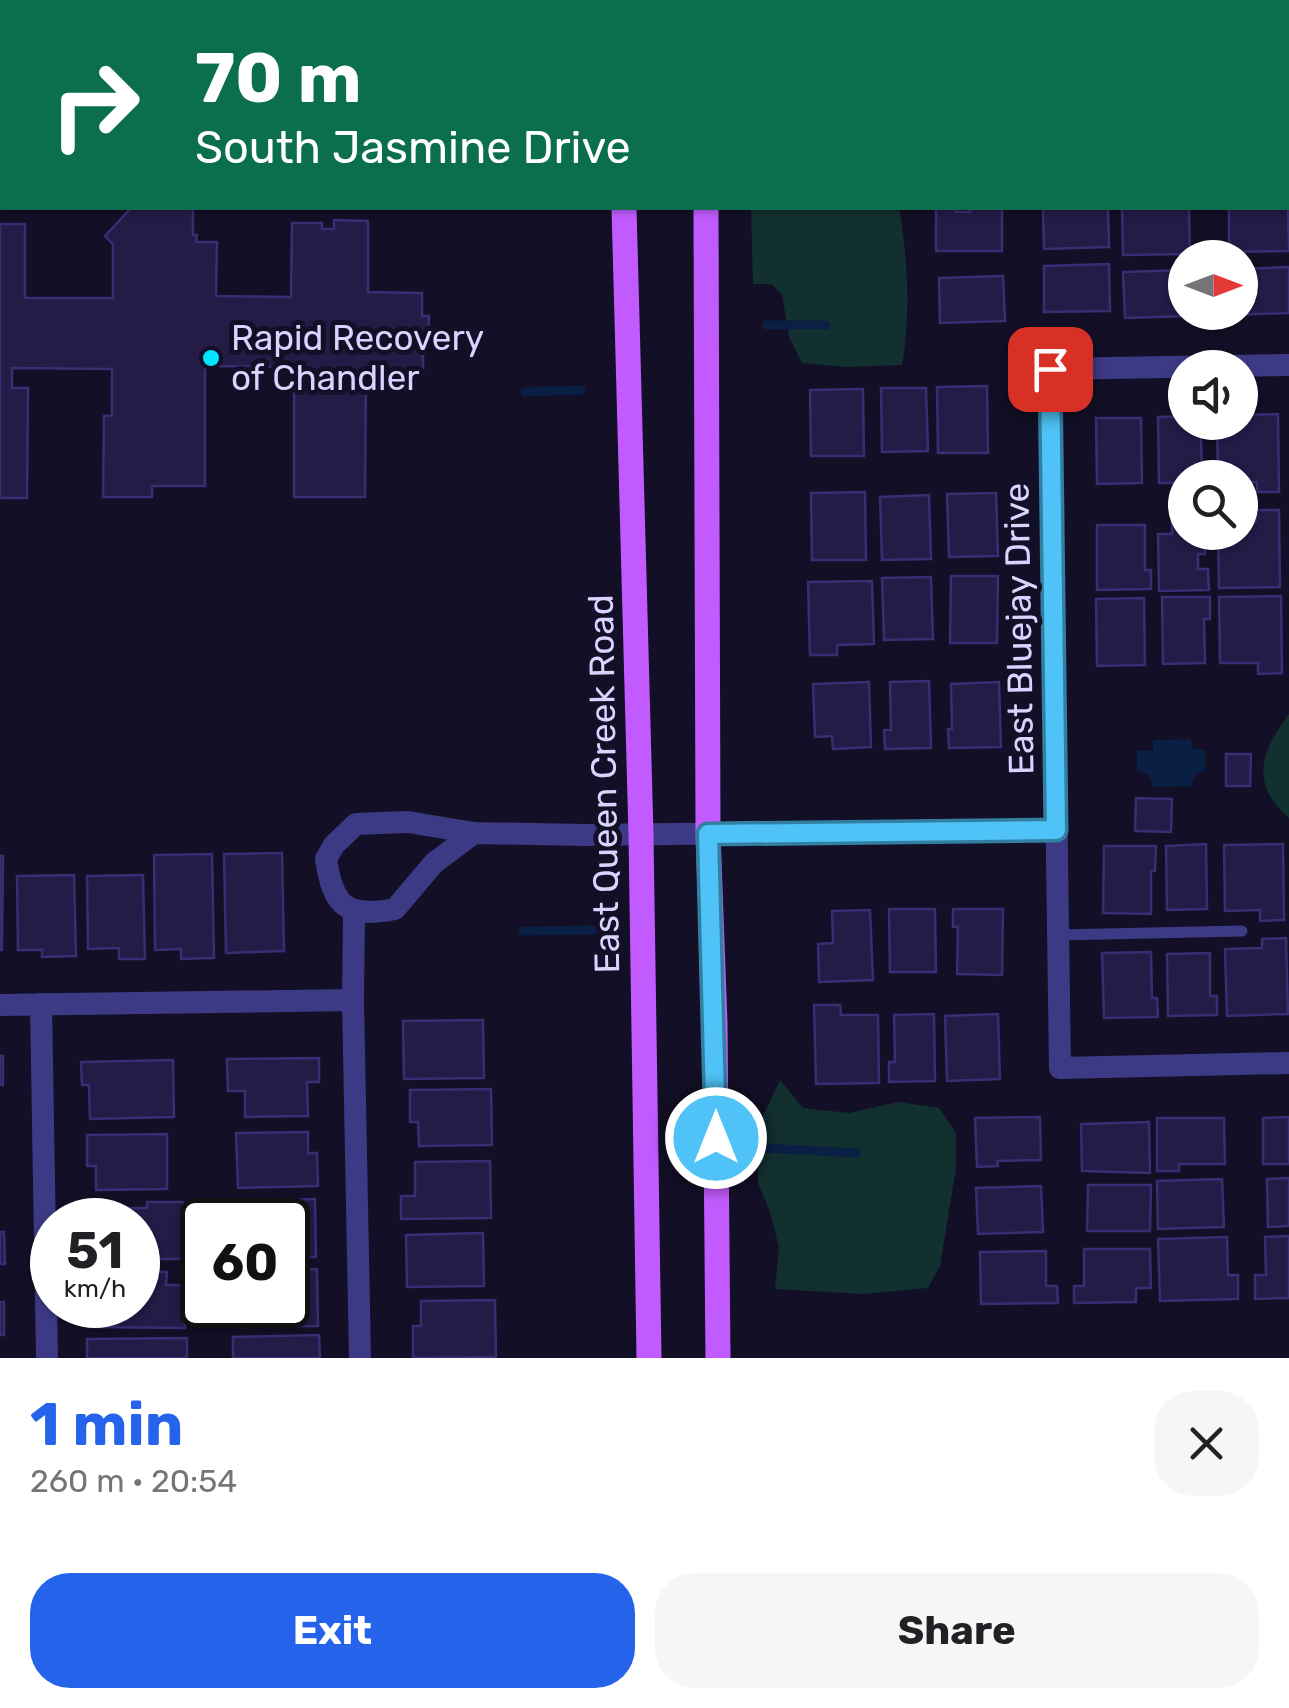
<!DOCTYPE html>
<html lang="en">
<head>
<meta charset="utf-8">
<style>
  body { margin:0; font-family:Rubik,sans-serif; background:#f6f6f6; color:#202124; height:100vh; display:flex; flex-direction:column; font-size:38px; white-space:nowrap }
  * { box-sizing:border-box; margin:0 }
  p { font-size:32px; color:#757577 }
  .icon { flex:none; width:55px; height:55px; fill:none; stroke:currentColor; stroke-width:2; stroke-linecap:round; stroke-linejoin:round }
  .map { position:relative; height:1358px; overflow:hidden }
  .drawer { display:flex; flex-direction:column; background:#fff; flex:1 }
  .drawer>* { flex:none }
  .banner { position:absolute; left:0px; top:0px; width:1290px; height:210px; box-shadow:0 2px 8px #0004; background:#0b6e4f; color:#fff; overflow:hidden }
  .needle { width:65px; rotate:90deg }
  .tools { position:absolute; left:1168px; top:240px; display:grid; gap:20px }
  .tools a { display:grid; place-items:center; width:90px; height:90px; border-radius:50%; background:#fff; box-shadow:0 2px 8px #0004; font-size:50px }
  .speed { position:absolute; left:30px; top:1198px; display:flex; gap:20px; font-size:50px; font-weight:700; text-align:center }
  .speed>* { display:grid; place-content:center; width:130px; height:130px; border-radius:50%; background:#fff; box-shadow:0 2px 8px #0004; line-height:1 }
  .speed small { font-size:25px; font-weight:400 }
  .speed .limit { border:5px solid #111; border-radius:15px; background:#fff; color:#111 }
  .pin { position:absolute; display:grid; place-items:center; width:85px; height:85px; color:#fff; margin:-42px; border-radius:20px; box-shadow:0 5px 15px #0006 }
  .me { position:absolute; width:110px; margin:-55px; rotate:0deg; stroke-linejoin:round; filter:drop-shadow(0 0 8px #0008) }
  .turn { display:flex; align-items:center; gap:35px; height:210px; padding:0 30px; font-size:45px }
  .turn .icon { width:130px; height:130px; stroke-width:2.5 }
  .turn b { display:block; font-size:70px; line-height:85px }
  .round { display:grid; place-items:center; flex:none; width:105px; height:105px; border-radius:40px; background:#f6f6f6 }
  .headline { display:flex; align-items:center; justify-content:space-between; height:170px; padding:0 30px }
  h1 { font-size:60px; font-weight:700; line-height:75px; color:#2563eb }
  .action { display:flex; gap:20px; margin-top:auto; padding:20px 30px }
  .action a { flex:1; height:115px; border-radius:40px; background:#2563eb; color:#fff; font-size:40px; font-weight:700; line-height:115px; text-align:center }
  .action a+a { background:#f6f6f6; color:#202124 }
  .map>svg:first-child { display:block }
</style>
</head>
<body>
<div class="map">
<svg width="1289" height="1358" viewBox="0 0 1289 1358">
  <rect width="100%" height="100%" fill="#130f26"/>
  <g fill="#12302f">
    <path d="M 751,208 L 899,208 C 908,259 911,314 902,365 L 848,367 L 802,363 L 789,337 L 782,294 L 771,284 L 753,284 Z"/>
    <path d="M 1289,714 L 1289,818 C 1249,784 1261,751 1289,714 Z"/>
    <path d="M 780,1080 L 803,1108 L 849,1113 L 898,1102 L 939,1108 L 956,1133 L 956,1168 L 940,1266 L 928,1288 L 863,1294 L 775,1289 L 779,1248 L 770,1212 L 758,1183 L 758,1126 Z"/>
  </g>
  <path fill="#0a1f44" d="M 1191,739 L 1192,749 L 1205,750 L 1205,771 L 1197,773 L 1191,786 L 1153,787 L 1149,775 L 1137,771 L 1137,751 L 1153,751 L 1153,740 Z"/>
  <g fill="none" stroke-linecap="round" stroke-linejoin="round">
    <g stroke="#0a1f44" stroke-width="9">
      <path d="M 767,325 L 826,325"/>
      <path d="M 525,392 L 581,390"/>
      <path d="M 523,931 L 595,930"/>
      <path d="M 764,1148 L 857,1153"/>
    </g>
  </g>
  <g fill="#241b47" stroke="#3b2d73" stroke-width="2.5">
    <path d="M 1288,205 L 1289,251 L 1229,252 L 1229,208 L 1288,208 Z"/>
    <path d="M 131,208 L 193,208 L 193,235 L 197,235 L 196,242 L 217,242 L 216,296 L 291,297 L 292,223 L 322,223 L 322,229 L 334,229 L 334,220 L 368,221 L 368,292 L 422,293 L 422,316 L 429,316 L 428,349 L 423,349 L 423,371 L 366,371 L 365,497 L 294,497 L 294,388 L 306,388 L 307,367 L 205,366 L 205,486 L 152,486 L 152,497 L 103,497 L 104,416 L 112,416 L 112,369 L 12,368 L 12,388 L 28,388 L 27,498 L 0,498 L 0,224 L 25,224 L 25,298 L 113,298 L 113,244 L 105,236 Z"/>
    <path d="M 936,208 L 956,208 L 956,212 L 970,212 L 970,208 L 1002,208 L 1002,251 L 936,251 Z"/>
    <path d="M 1043,208 L 1108,208 L 1109,247 L 1044,249 Z"/>
    <path d="M 1122,208 L 1189,208 L 1190,254 L 1123,255 Z"/>
    <path d="M 1109,264 L 1110,311 L 1044,312 L 1044,266 Z"/>
    <path d="M 1289,267 L 1289,313 L 1229,315 L 1229,312 L 1240,312 L 1240,269 Z"/>
    <path d="M 1185,270 L 1185,312 L 1189,316 L 1125,318 L 1123,272 Z"/>
    <path d="M 1003,276 L 1005,321 L 940,323 L 939,278 Z"/>
    <path d="M 987,386 L 988,453 L 938,453 L 937,387 Z"/>
    <path d="M 881,388 L 926,388 L 928,451 L 882,452 Z"/>
    <path d="M 863,389 L 864,456 L 811,456 L 810,390 Z"/>
    <path d="M 1278,414 L 1279,492 L 1257,492 L 1257,482 L 1240,483 L 1240,478 L 1218,478 L 1217,422 L 1240,422 L 1240,415 Z"/>
    <path d="M 1185,416 L 1185,422 L 1207,422 L 1207,436 L 1201,437 L 1202,478 L 1185,478 L 1185,483 L 1159,483 L 1158,417 Z"/>
    <path d="M 1096,418 L 1141,418 L 1142,483 L 1097,484 Z"/>
    <path d="M 865,492 L 866,560 L 812,560 L 811,493 Z"/>
    <path d="M 996,493 L 998,556 L 949,557 L 947,494 Z"/>
    <path d="M 929,495 L 931,559 L 882,560 L 880,497 Z"/>
    <path d="M 1256,510 L 1279,510 L 1280,587 L 1219,588 L 1218,532 L 1240,532 L 1240,521 L 1256,521 Z"/>
    <path d="M 1172,522 L 1185,522 L 1185,532 L 1204,532 L 1205,554 L 1198,554 L 1198,569 L 1208,569 L 1209,590 L 1159,591 L 1158,534 L 1172,534 Z"/>
    <path d="M 1097,525 L 1145,525 L 1145,570 L 1151,570 L 1151,589 L 1097,590 Z"/>
    <path d="M 951,576 L 998,576 L 997,643 L 950,643 Z"/>
    <path d="M 931,577 L 933,639 L 884,640 L 882,578 Z"/>
    <path d="M 872,581 L 874,644 L 837,645 L 837,655 L 810,655 L 808,582 Z"/>
    <path d="M 1281,596 L 1282,673 L 1258,674 L 1258,663 L 1220,663 L 1219,597 Z"/>
    <path d="M 1162,597 L 1210,597 L 1210,619 L 1204,619 L 1205,663 L 1163,664 Z"/>
    <path d="M 1144,598 L 1145,665 L 1097,666 L 1096,599 Z"/>
    <path d="M 929,681 L 931,748 L 885,749 L 884,730 L 891,730 L 890,682 Z"/>
    <path d="M 869,682 L 871,747 L 833,749 L 832,736 L 815,737 L 813,684 Z"/>
    <path d="M 999,682 L 1001,747 L 949,748 L 948,729 L 952,729 L 951,684 Z"/>
    <path d="M 1226,754 L 1251,754 L 1250,786 L 1226,786 Z"/>
    <path d="M 1136,798 L 1172,799 L 1171,832 L 1135,831 Z"/>
    <path d="M 1206,844 L 1207,909 L 1167,910 L 1166,846 Z"/>
    <path d="M 1283,844 L 1284,920 L 1260,921 L 1260,910 L 1225,911 L 1224,845 Z"/>
    <path d="M 1104,846 L 1156,846 L 1155,871 L 1151,871 L 1151,914 L 1103,913 Z"/>
    <path d="M 282,853 L 284,951 L 226,953 L 224,854 Z"/>
    <path d="M 212,854 L 214,958 L 181,959 L 181,949 L 155,950 L 154,855 Z"/>
    <path d="M 0,856 L 3,856 L 2,950 L 0,950 Z"/>
    <path d="M 74,875 L 76,956 L 42,957 L 42,950 L 18,950 L 17,876 Z"/>
    <path d="M 143,875 L 145,959 L 119,959 L 119,948 L 88,949 L 87,876 Z"/>
    <path d="M 889,909 L 935,909 L 936,972 L 890,972 Z"/>
    <path d="M 953,909 L 1003,909 L 1002,975 L 957,974 L 958,927 L 953,927 Z"/>
    <path d="M 870,910 L 873,980 L 819,982 L 818,944 L 833,943 L 832,911 Z"/>
    <path d="M 1286,938 L 1288,1014 L 1227,1016 L 1225,949 L 1262,948 L 1262,939 Z"/>
    <path d="M 1151,952 L 1152,998 L 1157,998 L 1158,1017 L 1104,1018 L 1102,953 Z"/>
    <path d="M 1210,953 L 1210,996 L 1217,996 L 1217,1015 L 1168,1016 L 1167,954 Z"/>
    <path d="M 814,1005 L 840,1005 L 841,1015 L 878,1015 L 879,1083 L 816,1084 Z"/>
    <path d="M 934,1014 L 935,1081 L 889,1082 L 889,1062 L 895,1062 L 894,1015 Z"/>
    <path d="M 998,1014 L 1000,1079 L 947,1081 L 945,1016 Z"/>
    <path d="M 483,1020 L 484,1078 L 404,1079 L 403,1021 Z"/>
    <rect x="0" y="1056" width="3" height="29"/>
    <path d="M 319,1058 L 319,1082 L 307,1082 L 308,1116 L 245,1117 L 245,1091 L 228,1091 L 227,1059 Z"/>
    <path d="M 173,1060 L 174,1117 L 90,1119 L 89,1085 L 82,1085 L 81,1062 Z"/>
    <path d="M 491,1089 L 492,1145 L 419,1146 L 418,1122 L 410,1122 L 410,1090 Z"/>
    <path d="M 1040,1117 L 1041,1160 L 997,1161 L 998,1166 L 977,1167 L 975,1118 Z"/>
    <path d="M 1289,1117 L 1289,1164 L 1263,1164 L 1263,1118 Z"/>
    <path d="M 1157,1118 L 1224,1118 L 1225,1164 L 1179,1164 L 1179,1171 L 1157,1171 Z"/>
    <path d="M 1149,1122 L 1150,1173 L 1082,1171 L 1081,1124 Z"/>
    <path d="M 308,1132 L 308,1153 L 317,1153 L 318,1186 L 238,1188 L 236,1133 Z"/>
    <path d="M 167,1134 L 167,1189 L 96,1190 L 96,1166 L 87,1166 L 87,1135 Z"/>
    <path d="M 490,1161 L 491,1218 L 401,1219 L 401,1196 L 415,1196 L 415,1162 Z"/>
    <path d="M 1289,1178 L 1289,1226 L 1268,1227 L 1267,1179 Z"/>
    <path d="M 1222,1179 L 1224,1227 L 1158,1229 L 1157,1181 Z"/>
    <path d="M 1088,1185 L 1151,1185 L 1150,1231 L 1087,1231 Z"/>
    <path d="M 1041,1186 L 1043,1232 L 978,1234 L 976,1188 Z"/>
    <path d="M 315,1199 L 316,1257 L 288,1257 L 288,1220 L 236,1220 L 236,1201 Z"/>
    <path d="M 147,1202 L 183,1202 L 184,1259 L 138,1259 L 138,1220 L 97,1220 L 97,1208 L 147,1208 Z"/>
    <path d="M 0,1232 L 4,1232 L 5,1264 L 0,1264 Z"/>
    <path d="M 483,1233 L 484,1286 L 407,1287 L 406,1235 Z"/>
    <path d="M 1289,1236 L 1289,1298 L 1255,1299 L 1255,1275 L 1266,1275 L 1265,1237 Z"/>
    <path d="M 1227,1237 L 1228,1275 L 1238,1275 L 1238,1299 L 1160,1301 L 1158,1239 Z"/>
    <path d="M 1084,1249 L 1150,1249 L 1151,1288 L 1136,1288 L 1136,1302 L 1074,1303 L 1074,1286 L 1084,1286 Z"/>
    <path d="M 1046,1251 L 1046,1286 L 1057,1286 L 1058,1303 L 981,1304 L 980,1252 Z"/>
    <path d="M 317,1269 L 318,1326 L 240,1327 L 239,1305 L 288,1305 L 288,1270 Z"/>
    <path d="M 138,1271 L 167,1272 L 166,1285 L 185,1285 L 185,1328 L 90,1327 L 91,1305 L 138,1305 Z"/>
    <path d="M 495,1300 L 496,1357 L 413,1358 L 413,1326 L 421,1326 L 421,1301 Z"/>
    <rect x="0" y="1302" width="4" height="33"/>
    <path d="M 319,1335 L 320,1358 L 233,1358 L 233,1337 Z"/>
    <path d="M 187,1338 L 187,1358 L 87,1358 L 87,1339 Z"/>
  </g>
  <g fill="none" stroke-linecap="round" stroke-linejoin="round">
    <path stroke="#3d3a85" stroke-width="11" d="M 1058,935 L 1242,931"/>
    <g stroke="#3d3a85" stroke-width="22">
      <path d="M 1289,365 L 1050,369 L 1060,1068 L 1289,1063"/>
      <path d="M 474,833 L 434,863 L 395,909 C 348,918 333,908 326,859 L 334,845 L 356,824 L 408,822 L 474,833 L 585,835 L 1056,830"/>
      <path d="M 354,912 L 353,1000 L 360,1358"/>
      <path d="M 41,1004 L 47,1358"/>
      <path d="M 0,1005 L 353,1000"/>
    </g>
    <g stroke="#c25bff" stroke-width="25">
      <path d="M 620,0 L 620,2"/>
      <path d="M 703,0 L 703,2"/>
      <path d="M 624,208 L 641,835 L 649,1358"/>
      <path d="M 706,208 L 708,834 L 715,1024 L 718,1358"/>
    </g>
  </g>
  <g fill="none" stroke-linecap="round" stroke-linejoin="round">
    <g stroke="#337fa1" stroke-width="25">
      <path id="route" d="M 716,1138 L 708,834 L 1056,830 L 1050,369"/>
    </g>
    <use href="#route" stroke="#4fc3f7" stroke-width="18"/>
  </g>
  <circle fill="#00e5ff" stroke="#130f26" stroke-width="4" cx="211" cy="358" r="10"/>
  <g text-anchor="middle" dominant-baseline="central" stroke-width="10" stroke-linejoin="round" paint-order="stroke">
    <g font-size="35" fill="#d9d4ff" stroke="#130f26" text-anchor="start">
      <text x="231" y="338">Rapid Recovery<tspan x="231" dy="40">of Chandler</tspan></text>
    </g>
    <g font-size="35" fill="#d9d4ff" stroke="#130f26">
      <text transform="translate(1019 629) rotate(-91)">East Bluejay Drive</text>
      <text transform="translate(604 784) rotate(-91)">East Queen Creek Road</text>
    </g>
  </g>
</svg>
<div class="tools">
<a><svg class="needle" viewBox="-14 -14 28 28"><path d="M0-13l5 13h-10z" fill="#e53935"/><path d="M0 13l5-13h-10z" fill="#757577"/></svg></a>
<a><svg class="icon" aria-label="sound" viewBox="0 0 24 24"><path d="M4 9h4l5-4v14l-5-4H4zM17 9q2 3 0 6"/></svg></a>
<a><svg class="icon" aria-label="search" viewBox="0 0 24 24"><circle cx="10" cy="10" r="6"/><path d="M15 15l6 6"/></svg></a>
</div>
<div class="speed"><div>51<small>km/h</small></div><div class="limit">60</div></div>
<div class="pin" style="left:1050px;top:369px;background:#d93025"><svg class="icon" aria-label="arrive" viewBox="0 0 24 24"><path d="M6 21V4h12l-3 4 3 4H6"/></svg></div>
<svg class="me" style="left:716px;top:1138px" viewBox="-20 -20 40 40"><circle r="17" fill="#4fc3f7" stroke="#fff" stroke-width="3"/><path d="M0-11L8 9 0 5-8 9z" fill="#fff"/></svg>
<div class="banner">
<div class="turn"><svg class="icon" aria-label="right" viewBox="0 0 24 24"><path d="M7 20v-9h11M14 6l5 5-5 5"/></svg><div><b>70 m</b>South Jasmine Drive</div></div>
</div>
</div>
<section class="drawer">
<div class="headline"><div><h1>1 min</h1><p>260 m · 20:54</p></div><a class="round"><svg class="icon" aria-label="close" viewBox="0 0 24 24"><path d="M6 6l12 12M18 6L6 18"/></svg></a></div>
<div class="action"><a>Exit</a><a>Share</a></div>
</section>
</body>
</html>
